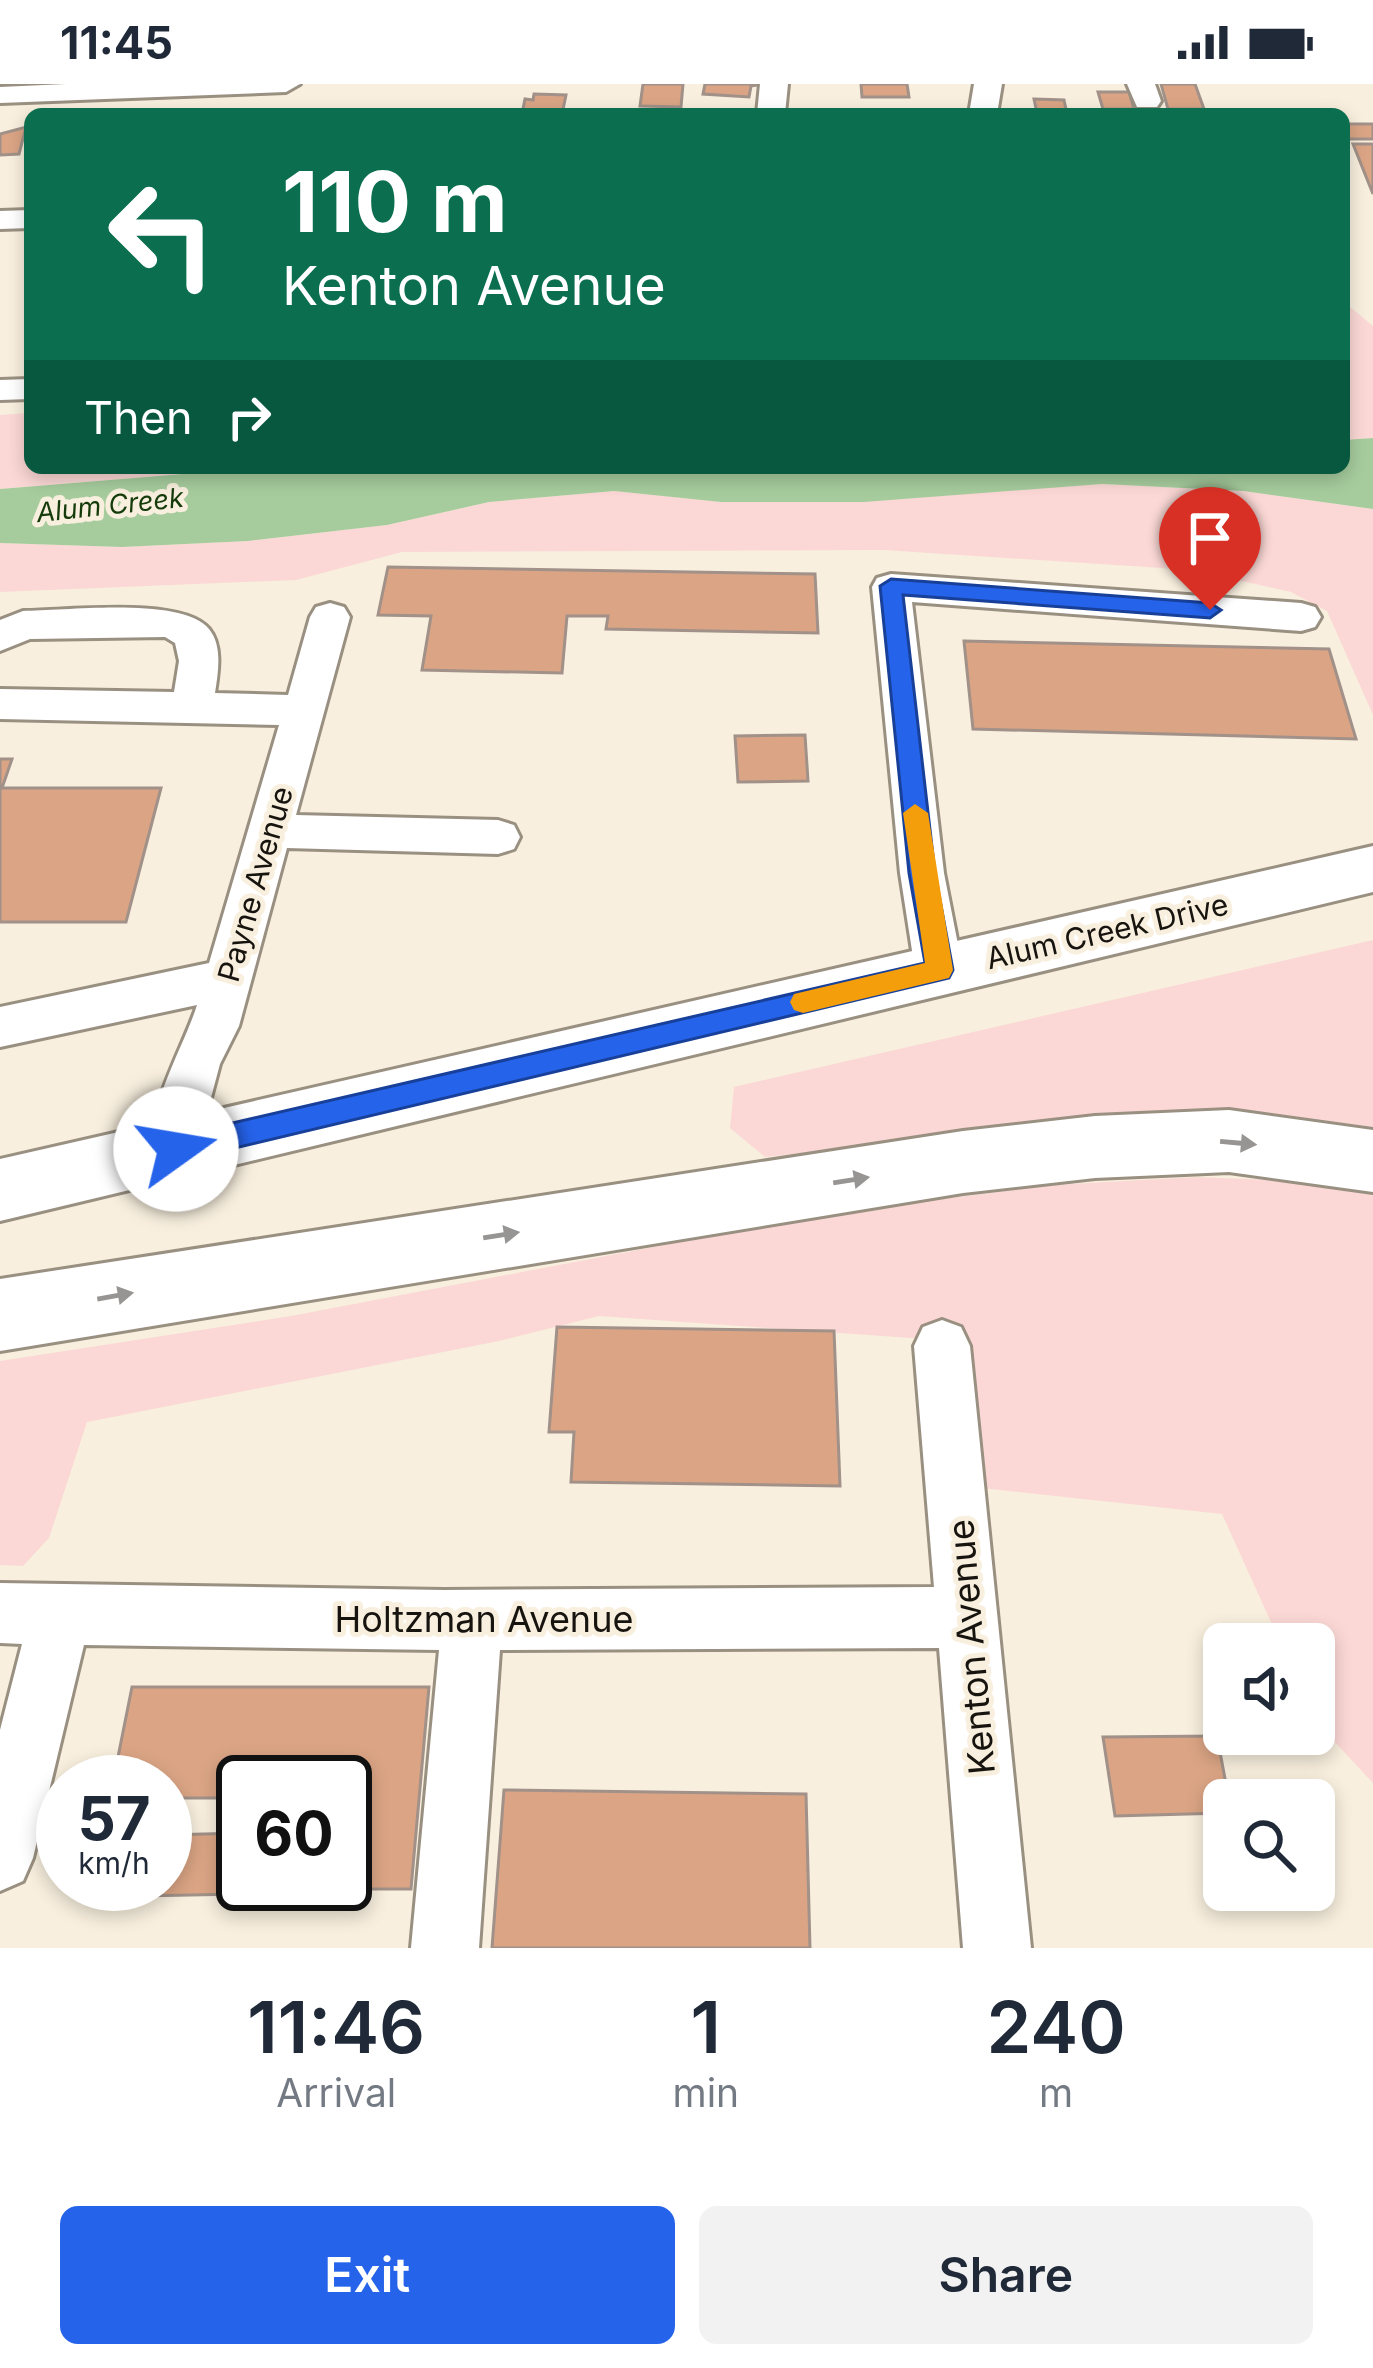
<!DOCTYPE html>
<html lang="en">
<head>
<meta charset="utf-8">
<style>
  body { margin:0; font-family:Inter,sans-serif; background:#f2f2f3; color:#1f2937; height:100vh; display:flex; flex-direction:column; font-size:45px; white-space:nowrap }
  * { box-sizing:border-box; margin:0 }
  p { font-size:39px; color:#747a83 }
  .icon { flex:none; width:66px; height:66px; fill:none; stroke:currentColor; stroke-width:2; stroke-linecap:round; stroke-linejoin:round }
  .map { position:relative; height:1864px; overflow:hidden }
  .panel { display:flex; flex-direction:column; background:#fff; flex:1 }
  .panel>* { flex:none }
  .hud { position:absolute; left:24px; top:24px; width:1326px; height:366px; border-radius:18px; box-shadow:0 6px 18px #0003; background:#0b6e4f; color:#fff; overflow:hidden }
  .controls { position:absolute; left:1203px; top:1539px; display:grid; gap:24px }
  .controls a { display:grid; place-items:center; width:132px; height:132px; border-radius:18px; background:#fff; box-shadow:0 6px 18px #0003; font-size:60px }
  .speed { position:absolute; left:36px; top:1671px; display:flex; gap:24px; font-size:60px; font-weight:700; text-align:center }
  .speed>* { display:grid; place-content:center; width:156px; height:156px; border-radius:50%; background:#fff; box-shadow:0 6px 18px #0003; line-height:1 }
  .speed small { font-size:30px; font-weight:400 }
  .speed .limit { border:6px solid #111; border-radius:18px; background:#fff; color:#111 }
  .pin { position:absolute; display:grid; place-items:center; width:102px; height:102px; color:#fff; margin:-123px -51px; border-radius:50% 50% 50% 0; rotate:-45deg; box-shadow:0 0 12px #0007 }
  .pin .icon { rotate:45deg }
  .me { position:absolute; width:132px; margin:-66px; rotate:77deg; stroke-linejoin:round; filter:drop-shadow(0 0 9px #0008) }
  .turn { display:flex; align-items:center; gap:42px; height:252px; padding:0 60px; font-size:54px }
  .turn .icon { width:156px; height:156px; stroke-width:2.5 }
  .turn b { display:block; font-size:84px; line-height:102px }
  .then { display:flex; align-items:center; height:114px; padding:0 60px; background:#0003; gap:24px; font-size:45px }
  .eta { display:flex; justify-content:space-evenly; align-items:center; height:204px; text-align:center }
  .eta b { font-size:72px; font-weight:600; line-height:84px }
  .button { display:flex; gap:24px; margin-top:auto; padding:24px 60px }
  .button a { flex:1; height:138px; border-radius:18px; background:#2563eb; color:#fff; font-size:48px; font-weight:600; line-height:138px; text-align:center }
  .button a+a { background:#f2f2f3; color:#1f2937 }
  .status { display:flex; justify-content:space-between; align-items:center; height:84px; padding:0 60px; background:#fff; direction:ltr }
  .status svg { height:33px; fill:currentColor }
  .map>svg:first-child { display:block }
</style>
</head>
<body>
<div class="status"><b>11:45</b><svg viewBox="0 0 49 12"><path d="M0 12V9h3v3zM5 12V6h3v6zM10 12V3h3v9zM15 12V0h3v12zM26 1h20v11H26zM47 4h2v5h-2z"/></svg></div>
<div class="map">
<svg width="1373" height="1864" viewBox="0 0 1373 1864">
  <rect width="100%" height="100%" fill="#f8efde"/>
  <g fill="#fbd8d5">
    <path d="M 1344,218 L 1373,242 L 1373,354 L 1344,356 Z"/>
    <path d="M 30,329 L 30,384 L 256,384 L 0,405 L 0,331 Z"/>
    <path d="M 1102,400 L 1243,407 L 1373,425 L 1373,631 L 1327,527 L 1291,508 L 1192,486 L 883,466 L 402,468 L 296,496 L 0,508 L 0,459 L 122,463 L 248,457 L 387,441 L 489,418 L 614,407 L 722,418 Z"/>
    <path d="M 1373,856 L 1373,1048 L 1061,1042 L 765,1073 L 730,1044 L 734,1003 Z"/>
    <path d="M 1197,1093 L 1300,1097 L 1373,1108 L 1373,1699 L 1317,1639 L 1314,1560 L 1281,1560 L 1222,1430 L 981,1404 L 967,1258 L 599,1232 L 499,1257 L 87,1338 L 49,1454 L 23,1482 L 0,1481 L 0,1277 L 291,1232 L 837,1128 L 1053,1101 Z"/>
  </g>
  <path fill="#a6cc9d" d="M 1373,354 L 1373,425 L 1243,407 L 1102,400 L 864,418 L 721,418 L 614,407 L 489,418 L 387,441 L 248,457 L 122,463 L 0,459 L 0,405 L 256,384 L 1344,384 L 1344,356 Z"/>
  <g fill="#dba585" stroke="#a19188" stroke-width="3">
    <path d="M 643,0 L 683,0 L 681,23 L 640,22 Z"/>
    <path d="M 705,0 L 764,0 L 751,2 L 749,13 L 703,10 Z"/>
    <path d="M 861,0 L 907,0 L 909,13 L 862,13 Z"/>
    <path d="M 1161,0 L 1195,0 L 1204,25 L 1168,25 Z"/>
    <path d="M 1098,8 L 1129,8 L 1134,25 L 1103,25 Z"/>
    <path d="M 534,10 L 566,11 L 562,30 L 522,30 L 525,15 L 533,16 Z"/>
    <path d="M 1034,15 L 1064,16 L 1067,30 L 1037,29 Z"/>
    <path d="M 1344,40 L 1373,40 L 1373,55 L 1349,55 Z"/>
    <path d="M 26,43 L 19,70 L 0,71 L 0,50 Z"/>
    <path d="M 1353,60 L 1373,60 L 1373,110 Z"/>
    <path d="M 388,483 L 815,490 L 818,549 L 606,545 L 608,532 L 567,532 L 562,589 L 422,586 L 431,532 L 378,531 Z"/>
    <path d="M 964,557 L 1329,565 L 1356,655 L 973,645 Z"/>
    <path d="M 805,651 L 808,697 L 738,698 L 735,652 Z"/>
    <path d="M 0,675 L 12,675 L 2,704 L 161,704 L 126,838 L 0,838 Z"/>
    <path d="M 557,1243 L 834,1247 L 840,1402 L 571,1398 L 574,1348 L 549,1348 Z"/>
    <path d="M 132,1603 L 429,1603 L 411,1805 L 342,1805 L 351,1715 L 345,1715 L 345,1698 L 243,1698 L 243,1714 L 165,1714 L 165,1698 L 113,1698 Z"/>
    <path d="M 1217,1652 L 1229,1716 L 1224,1716 L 1224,1729 L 1115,1732 L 1103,1653 Z"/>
    <path d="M 504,1706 L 806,1710 L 810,1864 L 492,1864 Z"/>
    <path d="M 243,1749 L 239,1810 L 92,1813 L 94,1800 L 165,1800 L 165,1751 Z"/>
  </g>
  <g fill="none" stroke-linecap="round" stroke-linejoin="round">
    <g stroke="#999081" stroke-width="6">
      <g id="minor">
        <path d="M 66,0 L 300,0 L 286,8 L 0,19 L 0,3 Z"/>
        <path d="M 760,0 L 788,0 L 785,30 L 757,30 Z"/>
        <path d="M 974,0 L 1002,0 L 997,30 L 969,30 Z"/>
        <path d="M 1127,0 L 1155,0 L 1161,17 L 1157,23 L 1137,23 Z"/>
        <path d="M 30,126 L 30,144 L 0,145 L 0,127 Z"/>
        <path d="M 30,295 L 30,315 L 0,316 L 0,296 Z"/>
        <path d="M 891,490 L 1301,519 L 1315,523 L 1321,533 L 1315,543 L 1301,547 L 912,518 L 944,789 L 963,886 L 956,900 L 939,905 L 922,900 L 915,886 L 900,789 L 872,503 L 877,494 Z"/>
        <path d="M 330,519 L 344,523 L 350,533 L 296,731 L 498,736 L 514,741 L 520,753 L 514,765 L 498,770 L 287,764 L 239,942 L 220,980 L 193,1081 L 175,1088 L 157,1081 C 137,1038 184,964 197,921 L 0,963 L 0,923 L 209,879 L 279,641 L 0,635 L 0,605 L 174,608 L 179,577 L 175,559 L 165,553 L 30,555 L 0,567 L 0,536 L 23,527 C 65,527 182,512 209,545 C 223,562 218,589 215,609 L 288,611 L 310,533 L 316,523 Z"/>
        <path d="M 942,1236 L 961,1243 L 970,1262 L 1031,1864 L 963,1864 L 939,1564 L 500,1566 L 479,1864 L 411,1864 L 439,1566 L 84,1561 L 33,1774 L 23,1797 L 0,1807 L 0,1646 L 22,1560 L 0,1559 L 0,1499 L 444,1506 L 934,1503 L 914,1262 L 923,1243 Z"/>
      </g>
    </g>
    <g stroke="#999081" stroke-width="6">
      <path id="major" d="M 1373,762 L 1373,808 L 0,1137 L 0,1075 Z"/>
    </g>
    <g stroke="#999081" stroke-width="6">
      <path id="highway" d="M 1229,1026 L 1373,1046 L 1373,1108 L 1229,1088 L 1095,1094 L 963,1109 L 0,1267 L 0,1195 L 963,1047 L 1095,1032 Z"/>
    </g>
    <use href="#minor" fill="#fff" fill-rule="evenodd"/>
    <use href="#major" fill="#fff" fill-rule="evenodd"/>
    <use href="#highway" fill="#fff" fill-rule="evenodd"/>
  </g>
  <defs><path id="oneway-solid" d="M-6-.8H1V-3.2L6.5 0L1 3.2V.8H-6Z" transform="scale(3)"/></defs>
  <g fill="#979593">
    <use href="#oneway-solid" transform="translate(1238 1059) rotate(5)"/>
    <use href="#oneway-solid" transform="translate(851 1096) rotate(-9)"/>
    <use href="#oneway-solid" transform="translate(501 1151) rotate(-9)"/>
    <use href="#oneway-solid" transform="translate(115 1212) rotate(-10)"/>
  </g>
  <path fill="#2563eb" stroke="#184099" stroke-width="3" d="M 891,495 L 1210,519 L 1221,526 L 1210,534 L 903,511 L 935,789 L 953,886 L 949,894 L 176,1078 L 165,1074 L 161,1065 L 165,1056 L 176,1052 L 925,879 L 909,789 L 880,502 Z"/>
  <path fill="#f59e0b" d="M 915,720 L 928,729 L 953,886 L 949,894 L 803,929 L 794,926 L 790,918 L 794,910 L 925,879 L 903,729 Z"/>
  <g text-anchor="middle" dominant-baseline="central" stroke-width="10" stroke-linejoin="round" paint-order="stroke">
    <g font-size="27" font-style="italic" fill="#153b0b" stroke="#f8efde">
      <text transform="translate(110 421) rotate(-6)">Alum Creek</text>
    </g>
    <g font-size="30" fill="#17140f" stroke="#f8efde">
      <text transform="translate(255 800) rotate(-74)">Payne Avenue</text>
      <text transform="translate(1107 847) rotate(-13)">Alum Creek Drive</text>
    </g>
    <g font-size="36" fill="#17140f" stroke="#f8efde">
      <text x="484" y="1535">Holtzman Avenue</text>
      <text transform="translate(971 1563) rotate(-95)">Kenton Avenue</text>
    </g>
  </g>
</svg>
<div class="controls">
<a><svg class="icon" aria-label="sound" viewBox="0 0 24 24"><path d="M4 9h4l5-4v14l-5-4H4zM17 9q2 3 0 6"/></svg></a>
<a><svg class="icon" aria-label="search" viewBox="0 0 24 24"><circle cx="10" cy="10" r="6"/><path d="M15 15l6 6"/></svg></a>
</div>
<div class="speed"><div>57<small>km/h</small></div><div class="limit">60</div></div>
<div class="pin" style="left:1210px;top:526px;background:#d93025"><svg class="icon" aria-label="arrive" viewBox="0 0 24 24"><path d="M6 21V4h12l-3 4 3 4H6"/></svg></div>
<svg class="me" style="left:176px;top:1065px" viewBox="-20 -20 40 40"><circle r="19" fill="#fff"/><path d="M0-13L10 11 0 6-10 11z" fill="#2563eb"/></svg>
<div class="hud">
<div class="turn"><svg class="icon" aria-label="left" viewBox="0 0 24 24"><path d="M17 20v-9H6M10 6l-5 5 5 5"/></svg><div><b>110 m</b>Kenton Avenue</div></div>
<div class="then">Then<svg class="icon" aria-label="right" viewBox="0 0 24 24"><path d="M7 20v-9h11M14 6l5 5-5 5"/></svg></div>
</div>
</div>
<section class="panel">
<div class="eta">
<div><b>11:46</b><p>Arrival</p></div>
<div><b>1</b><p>min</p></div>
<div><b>240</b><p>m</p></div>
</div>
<div class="button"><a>Exit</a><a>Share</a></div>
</section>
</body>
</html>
